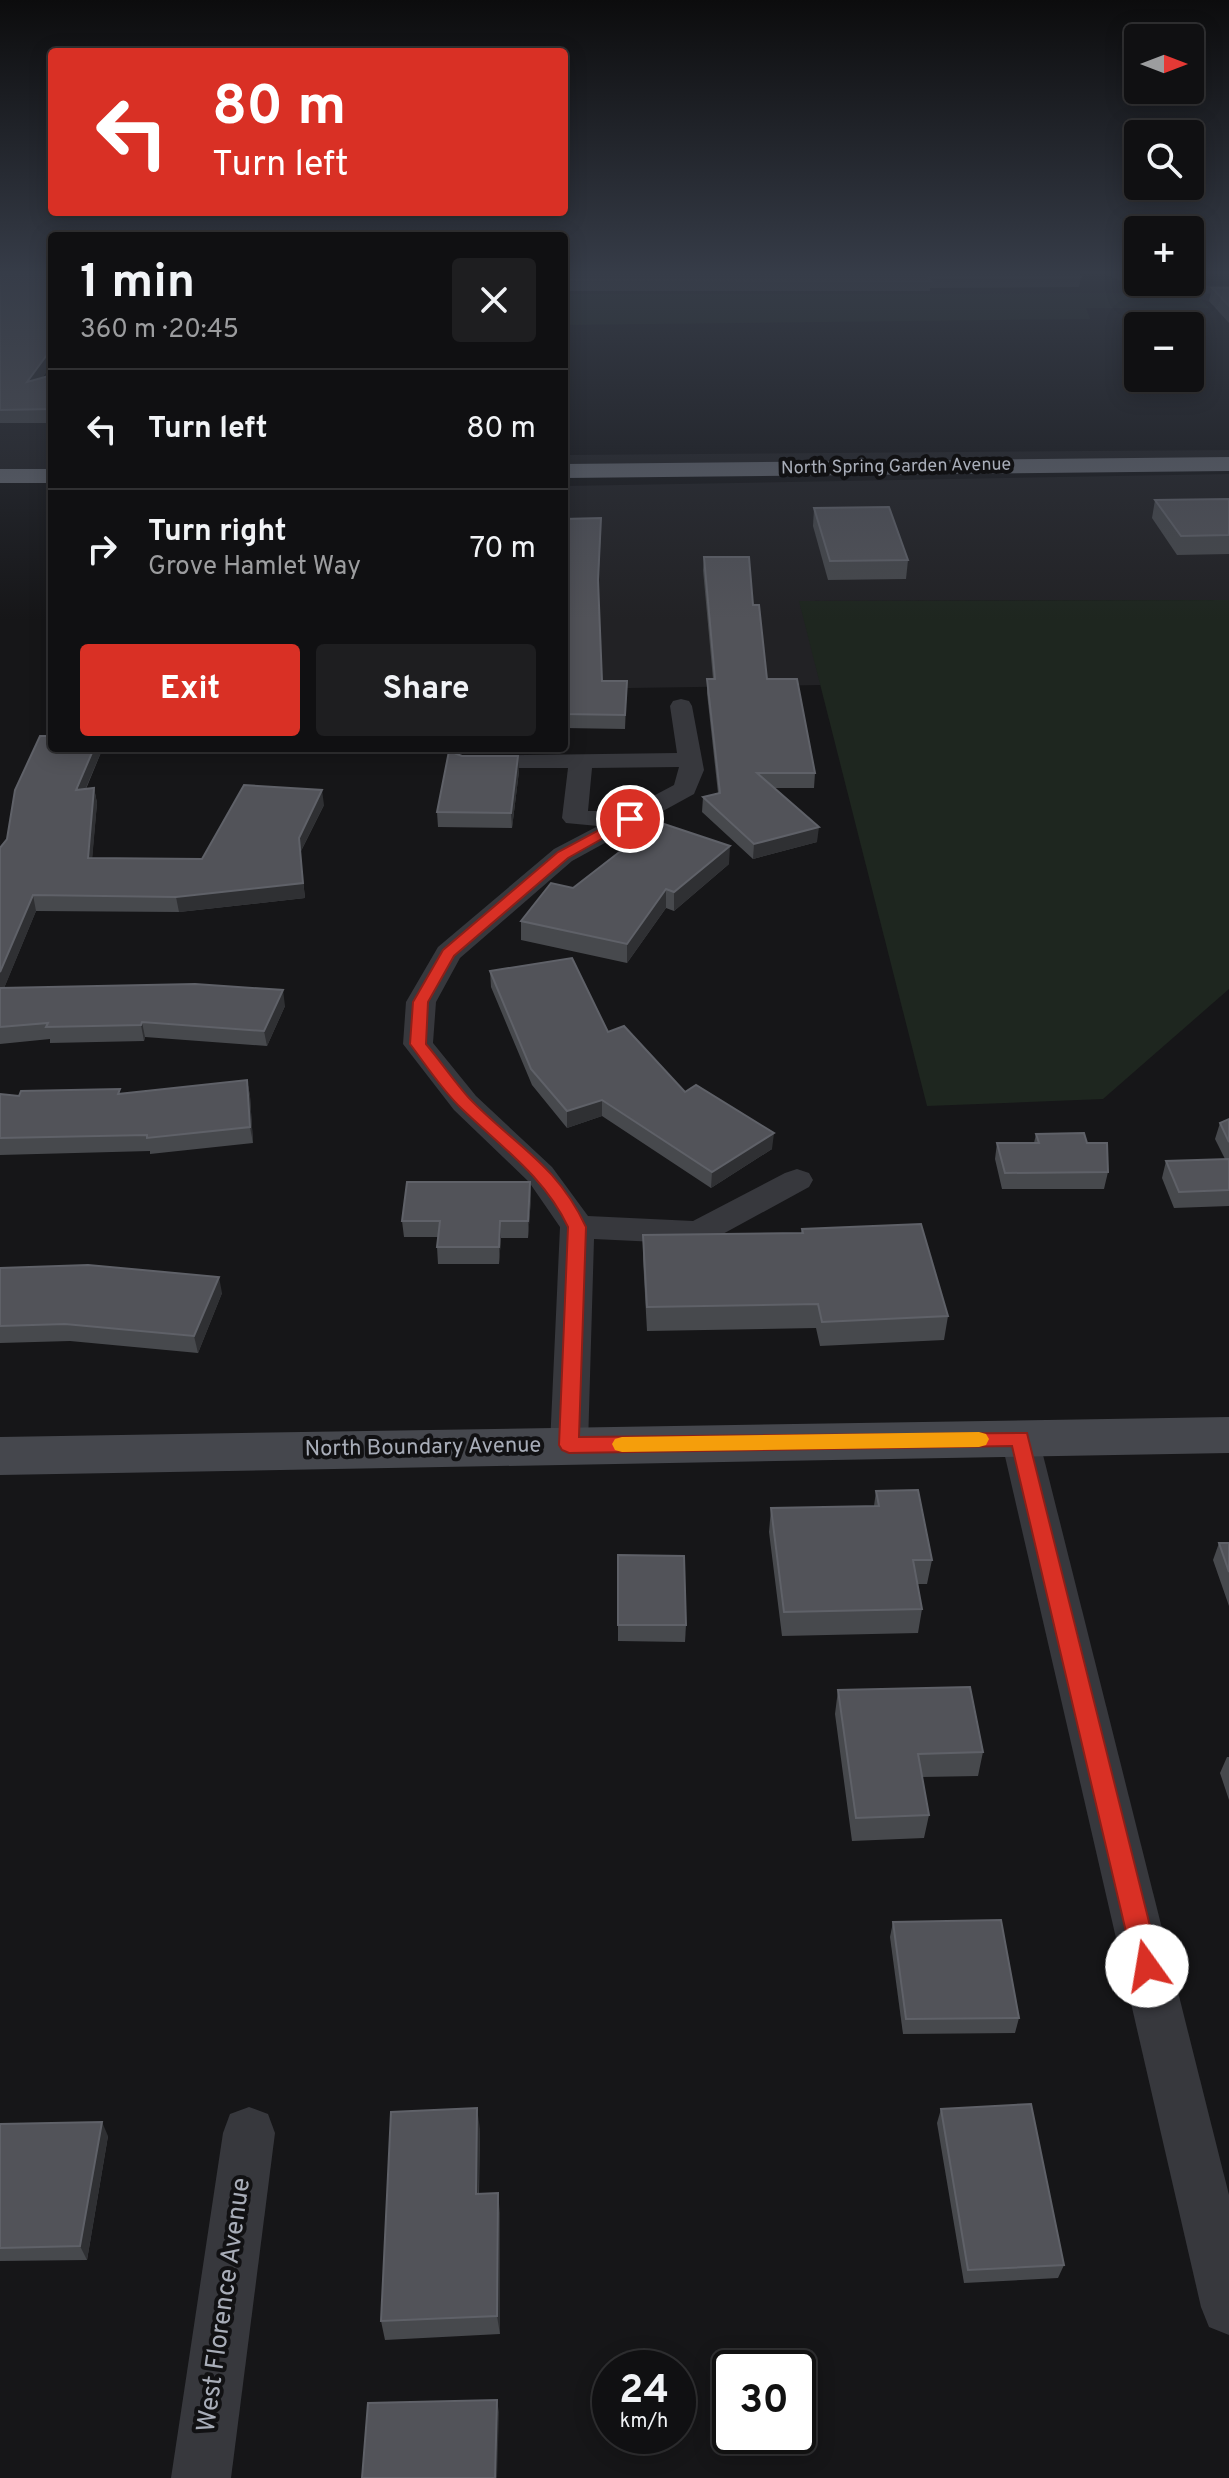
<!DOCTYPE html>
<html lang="en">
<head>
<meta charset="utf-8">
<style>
  body { margin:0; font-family:Overpass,sans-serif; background:#1e1e20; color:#f1f3f6; height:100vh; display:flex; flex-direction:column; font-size:30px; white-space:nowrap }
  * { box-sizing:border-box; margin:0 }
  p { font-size:26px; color:#9c9d9f }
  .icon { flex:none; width:44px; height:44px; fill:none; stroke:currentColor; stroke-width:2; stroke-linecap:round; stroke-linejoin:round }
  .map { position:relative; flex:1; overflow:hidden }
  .sheet { position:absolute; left:48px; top:232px; width:520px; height:520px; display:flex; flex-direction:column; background:#101012; border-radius:8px; box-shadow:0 4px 20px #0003,0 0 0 2px #303032 }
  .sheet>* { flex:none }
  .guide { position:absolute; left:48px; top:48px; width:520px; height:168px; border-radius:8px; box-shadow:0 4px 20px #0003,0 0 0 2px #303032; background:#d93025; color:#fff; overflow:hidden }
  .needle { width:52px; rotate:90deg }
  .controls { position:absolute; left:1124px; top:24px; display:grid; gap:16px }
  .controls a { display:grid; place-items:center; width:80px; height:80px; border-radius:8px; background:#101012; box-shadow:0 4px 20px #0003,0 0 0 2px #303032; font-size:40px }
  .speed { position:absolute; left:592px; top:2350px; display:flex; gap:16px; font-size:40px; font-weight:700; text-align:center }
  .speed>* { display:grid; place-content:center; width:104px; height:104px; border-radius:50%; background:#101012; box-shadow:0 4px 20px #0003,0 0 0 2px #303032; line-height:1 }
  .speed small { font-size:20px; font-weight:400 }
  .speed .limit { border:4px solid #111; border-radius:12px; background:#fff; color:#111 }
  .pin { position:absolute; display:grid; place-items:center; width:68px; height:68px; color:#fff; margin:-34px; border:4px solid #fff; border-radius:50%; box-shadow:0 2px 8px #0007 }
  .me { position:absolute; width:88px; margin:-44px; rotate:347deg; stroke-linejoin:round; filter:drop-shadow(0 0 6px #0008) }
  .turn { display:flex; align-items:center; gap:28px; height:168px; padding:0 32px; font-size:36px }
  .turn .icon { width:104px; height:104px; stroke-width:2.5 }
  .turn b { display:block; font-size:56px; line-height:68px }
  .round { display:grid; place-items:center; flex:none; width:84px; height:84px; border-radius:8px; background:#1e1e20 }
  .head { display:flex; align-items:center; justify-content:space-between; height:136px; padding:0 32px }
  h1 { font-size:48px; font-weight:700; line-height:60px }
  .button { display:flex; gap:16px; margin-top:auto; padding:16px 32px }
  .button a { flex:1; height:92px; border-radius:8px; background:#d93025; color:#fff; font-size:32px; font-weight:700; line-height:92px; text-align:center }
  .button a+a { background:#1e1e20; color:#f1f3f6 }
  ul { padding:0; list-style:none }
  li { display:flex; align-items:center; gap:24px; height:120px; padding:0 32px; border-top:2px solid #303032 }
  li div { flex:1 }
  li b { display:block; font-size:30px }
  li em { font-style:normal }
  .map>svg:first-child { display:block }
</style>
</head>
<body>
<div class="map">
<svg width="1229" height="2478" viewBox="0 0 1229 2478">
  <rect width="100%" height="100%" fill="#161618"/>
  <g fill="#222225">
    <path d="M 52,398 L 52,472 L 0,472 L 0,399 Z"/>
    <path d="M 1229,450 L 1229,460 L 564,467 L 564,455 Z"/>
    <path d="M 1229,474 L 1229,600 L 800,601 L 821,685 L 564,689 L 564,486 Z"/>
  </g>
  <g fill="#1e261f">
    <path d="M 1196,293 L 1209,308 L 1086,308 L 1090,319 L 565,325 L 564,294 Z"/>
    <path d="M 1229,600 L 1229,989 L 1103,1099 L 927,1106 L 799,601 Z"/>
  </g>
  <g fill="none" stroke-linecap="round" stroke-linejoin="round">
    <g fill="#37383d" fill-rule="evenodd">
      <path d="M 1104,273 L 1121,273 L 1145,284 L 1229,286 L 1229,294 L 1143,292 Z"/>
      <path d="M 681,699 L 689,701 L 692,706 L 704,770 L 694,794 L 572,861 L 460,958 L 436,1002 L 433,1043 L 476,1096 L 552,1167 L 588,1216 L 693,1221 L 785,1173 L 797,1169 L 809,1173 L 813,1180 L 809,1187 L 710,1241 L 698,1244 L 594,1239 L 588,1445 L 583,1455 L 569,1459 L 555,1455 L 550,1445 L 560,1227 L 529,1182 L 454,1110 L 403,1044 L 406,1002 L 438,947 L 554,849 L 598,826 L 566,823 L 562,818 L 568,768 L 471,768 L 462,766 L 459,761 L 462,756 L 677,753 L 670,706 L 673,701 ZM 679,767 L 674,785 L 625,811 L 588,811 L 592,768 Z"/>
      <path d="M 1020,1425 L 1033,1429 L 1039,1439 L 1229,2195 L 1229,2335 L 1209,2327 L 1201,2307 L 1001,1439 L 1007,1429 Z"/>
      <path d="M 249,2107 L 268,2114 L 275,2133 L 231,2478 L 171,2478 L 223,2133 L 230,2114 Z"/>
    </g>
    <path fill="#45474d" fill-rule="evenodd" d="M 1229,1417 L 1229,1453 L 0,1475 L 0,1437 Z"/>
    <g fill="#63666e" fill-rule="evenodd">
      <path d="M 1229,457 L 1229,471 L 564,478 L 564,464 Z"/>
      <rect x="0" y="469" width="52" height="14"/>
    </g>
  </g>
  <g fill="#47494d">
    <path d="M 0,273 L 52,273 L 52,364 L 42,378 L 52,375 L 52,423 L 0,423 Z"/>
    <path d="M 564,273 L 1081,277 L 1079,287 L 930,288 L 930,291 L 564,291 Z"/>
    <path d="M 1212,288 L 1229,288 L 1229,323 L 1209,301 Z"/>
    <path d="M 1229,499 L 1229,554 L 1177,555 L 1152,518 L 1155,500 Z"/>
    <path d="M 814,508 L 908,560 L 906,579 L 828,580 L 813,526 Z"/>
    <path d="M 564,519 L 601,531 L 598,588 L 602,681 L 627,681 L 625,729 L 564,728 Z"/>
    <path d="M 704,557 L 753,605 L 767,679 L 815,773 L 814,788 L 773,788 L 817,842 L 753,859 L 702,812 L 703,797 L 718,793 L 707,693 L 707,679 L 713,679 L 703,570 Z"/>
    <path d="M 52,748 L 101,748 L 102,750 L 86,789 L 94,788 L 97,803 L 92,858 L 202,859 L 324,805 L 300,853 L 305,898 L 179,912 L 36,911 L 4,988 L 285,1006 L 267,1046 L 145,1037 L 144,1041 L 50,1043 L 50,1039 L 0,1044 L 0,848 L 7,839 Z"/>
    <path d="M 452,748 L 522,748 L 521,752 L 455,754 L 519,771 L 512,828 L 438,827 L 437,812 L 453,753 Z"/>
    <path d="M 729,864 L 674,911 L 666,908 L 627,963 L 521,940 L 521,921 L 573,888 Z"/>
    <path d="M 490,971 L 608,1032 L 685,1092 L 772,1149 L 711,1188 L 602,1116 L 567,1128 L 532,1085 L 491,987 Z"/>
    <path d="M 247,1080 L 250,1096 L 253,1143 L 150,1154 L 150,1151 L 0,1155 L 0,1094 L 19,1096 L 121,1094 Z"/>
    <path d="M 1229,1119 L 1229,1206 L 1174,1208 L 1162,1178 L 1166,1161 L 1225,1159 L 1215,1139 L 1220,1123 Z"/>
    <path d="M 1036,1134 L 1087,1143 L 1108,1172 L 1104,1189 L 1002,1189 L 995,1159 L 997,1143 L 1034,1143 Z"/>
    <path d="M 530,1182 L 531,1198 L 528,1238 L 501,1238 L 499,1264 L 438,1264 L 437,1247 L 438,1237 L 404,1237 L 402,1221 Z"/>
    <path d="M 802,1229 L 948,1316 L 944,1340 L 820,1346 L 816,1328 L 647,1331 L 643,1259 L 643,1235 L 801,1233 Z"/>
    <path d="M 0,1268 L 222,1293 L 198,1353 L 70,1341 L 0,1343 Z"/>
    <path d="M 876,1491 L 932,1560 L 927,1584 L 917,1584 L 922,1609 L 918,1633 L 782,1636 L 769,1532 L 771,1508 L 874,1506 Z"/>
    <path d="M 1219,1543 L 1229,1543 L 1229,1606 L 1213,1560 Z"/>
    <path d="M 618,1555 L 686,1625 L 685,1642 L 618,1641 Z"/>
    <path d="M 838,1690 L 983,1752 L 978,1776 L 922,1777 L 929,1815 L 924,1838 L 852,1841 L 835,1714 Z"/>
    <path d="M 1227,1757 L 1229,1757 L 1229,1800 L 1220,1773 Z"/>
    <path d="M 893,1922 L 1019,2018 L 1015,2033 L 903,2034 L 890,1937 Z"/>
    <path d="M 941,2109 L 1064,2265 L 1058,2278 L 964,2283 L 937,2123 Z"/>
    <path d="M 0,2124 L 108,2136 L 87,2260 L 0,2261 Z"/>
    <path d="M 480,2129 L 479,2194 L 500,2213 L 500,2334 L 385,2340 L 381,2321 Z"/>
  </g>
  <g fill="#2f3033">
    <path d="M 52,348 L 52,364 L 30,395 L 27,382 Z"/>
    <path d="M 94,748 L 101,748 L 102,750 L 79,804 L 76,790 Z"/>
    <path d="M 518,756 L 519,771 L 512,828 L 511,813 Z"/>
    <path d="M 94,788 L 97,803 L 91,873 L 88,858 Z"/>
    <path d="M 322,790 L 324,805 L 300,853 L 305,898 L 179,912 L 176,897 L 299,838 Z"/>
    <path d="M 819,827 L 817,842 L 753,859 L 754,844 Z"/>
    <path d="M 730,846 L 729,864 L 674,911 L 674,892 Z"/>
    <path d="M 666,889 L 666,908 L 627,963 L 627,944 Z"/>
    <path d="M 33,895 L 36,911 L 0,998 L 0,972 Z"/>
    <path d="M 283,990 L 285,1006 L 267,1046 L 264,1031 Z"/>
    <path d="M 142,1022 L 145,1037 L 144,1041 L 141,1025 Z"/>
    <path d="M 247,1080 L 250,1096 L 253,1143 L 250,1127 Z"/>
    <path d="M 602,1100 L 602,1116 L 567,1128 L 567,1111 Z"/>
    <path d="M 774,1133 L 772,1149 L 711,1188 L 712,1172 Z"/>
    <path d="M 530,1182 L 531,1198 L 528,1238 L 528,1221 Z"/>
    <path d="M 500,1221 L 501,1238 L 499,1264 L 499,1247 Z"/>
    <path d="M 219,1277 L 222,1293 L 198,1353 L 194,1336 Z"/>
    <path d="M 477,2108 L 480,2129 L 478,2214 L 476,2194 Z"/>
    <path d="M 102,2122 L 108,2136 L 87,2260 L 80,2246 Z"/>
    <path d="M 498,2193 L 500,2213 L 500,2334 L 497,2316 Z"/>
    <path d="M 497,2400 L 499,2412 L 497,2478 L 495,2478 Z"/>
  </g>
  <g fill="#525359" stroke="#5f6168" stroke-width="2">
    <path d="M 0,273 L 52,273 L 52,348 L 27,382 L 52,375 L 52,409 L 0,410 Z"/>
    <path d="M 564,273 L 1077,273 L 1081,277 L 929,278 L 931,281 L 564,280 Z"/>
    <path d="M 1212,288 L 1229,288 L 1229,306 Z"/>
    <path d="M 1229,499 L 1229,535 L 1181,536 L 1155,500 Z"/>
    <path d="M 889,507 L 908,560 L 830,561 L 814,508 Z"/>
    <path d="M 601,518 L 598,580 L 602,681 L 627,681 L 625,715 L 564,714 L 564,519 Z"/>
    <path d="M 704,557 L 749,557 L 753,605 L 759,605 L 767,679 L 797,679 L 815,773 L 757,773 L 819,827 L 754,844 L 703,797 L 720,793 L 707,679 L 715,679 Z"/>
    <path d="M 40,736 L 52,736 L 52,748 L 94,748 L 76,790 L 94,788 L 88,858 L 202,859 L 244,785 L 322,790 L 299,838 L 303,883 L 176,897 L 33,895 L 0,972 L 0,848 L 7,839 L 15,790 Z"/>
    <path d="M 449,751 L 462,756 L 518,756 L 511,813 L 437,812 Z"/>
    <path d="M 658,822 L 730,846 L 674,892 L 666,889 L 627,944 L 521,921 L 551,883 L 573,888 Z"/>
    <path d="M 572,958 L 608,1032 L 624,1026 L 685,1092 L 696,1085 L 774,1133 L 712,1172 L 602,1100 L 567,1111 L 531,1069 L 490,971 Z"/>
    <path d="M 195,984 L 283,990 L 264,1031 L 142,1022 L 141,1025 L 46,1027 L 48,1023 L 0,1027 L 0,988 Z"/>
    <path d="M 247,1080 L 250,1127 L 147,1138 L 147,1135 L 0,1138 L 0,1094 L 19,1096 L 21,1091 L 120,1089 L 118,1094 Z"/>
    <path d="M 1229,1119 L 1229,1142 L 1220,1123 Z"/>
    <path d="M 1084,1133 L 1087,1143 L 1107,1143 L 1108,1172 L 1005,1173 L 997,1143 L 1039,1143 L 1036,1134 Z"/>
    <path d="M 1229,1159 L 1229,1190 L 1179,1192 L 1166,1161 Z"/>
    <path d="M 407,1182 L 530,1182 L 528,1221 L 500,1221 L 499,1247 L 437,1247 L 440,1221 L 402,1221 Z"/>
    <path d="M 921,1224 L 948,1316 L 822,1322 L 818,1304 L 647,1307 L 643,1235 L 803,1233 L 802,1229 Z"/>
    <path d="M 88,1265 L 219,1277 L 194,1336 L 65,1324 L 0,1326 L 0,1268 Z"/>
    <path d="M 918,1490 L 932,1560 L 913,1560 L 922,1609 L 784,1612 L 771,1508 L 879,1506 L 876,1491 Z"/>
    <path d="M 1219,1543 L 1229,1543 L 1229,1572 Z"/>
    <path d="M 618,1555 L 684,1556 L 686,1625 L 618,1625 Z"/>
    <path d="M 970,1687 L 983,1752 L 918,1754 L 929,1815 L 856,1818 L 838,1690 Z"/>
    <path d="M 1001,1920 L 1019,2018 L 906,2019 L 893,1922 Z"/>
    <path d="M 1031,2104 L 1064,2265 L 968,2270 L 941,2109 Z"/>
    <path d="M 477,2108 L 476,2194 L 498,2193 L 497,2316 L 381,2321 L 391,2112 Z"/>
    <path d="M 102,2122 L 80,2246 L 0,2248 L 0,2124 Z"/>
    <path d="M 497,2400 L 495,2478 L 362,2478 L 368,2403 Z"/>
  </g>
  <linearGradient id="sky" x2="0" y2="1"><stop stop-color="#0c0c0d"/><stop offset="0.44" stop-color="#363c48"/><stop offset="1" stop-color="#363c48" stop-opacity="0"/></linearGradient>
  <rect width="1229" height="620" fill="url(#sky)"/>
  <path fill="#d93025" stroke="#8d1f18" stroke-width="2" d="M 625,816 L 637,819 L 568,858 L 454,956 L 428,1002 L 426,1044 C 441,1062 454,1081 469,1098 C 514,1145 556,1163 586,1227 L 579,1437 L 1027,1433 L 1160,1966 L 1156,1975 L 1147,1978 L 1138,1975 L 1134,1966 L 1012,1446 L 569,1453 L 562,1450 L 559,1445 L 568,1227 C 544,1176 500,1146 461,1108 C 442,1090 426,1065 410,1044 L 413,1002 L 443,950 L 558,852 Z"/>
  <path fill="#f59e0b" d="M 979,1432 L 986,1434 L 989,1439 L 986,1445 L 979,1447 L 622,1452 L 615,1450 L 612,1444 L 615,1439 L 622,1437 Z"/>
  <g text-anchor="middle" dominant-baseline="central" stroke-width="8" stroke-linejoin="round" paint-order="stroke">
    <g font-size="18" fill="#a8adb8" stroke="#111113">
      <text transform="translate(896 467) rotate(-1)">North Spring Garden Avenue</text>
    </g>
    <g font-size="22" fill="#a8adb8" stroke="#111113">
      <text transform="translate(423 1448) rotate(-1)">North Boundary Avenue</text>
    </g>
    <g font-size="26" fill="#a8adb8" stroke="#111113">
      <text transform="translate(225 2305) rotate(-82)">West Florence Avenue</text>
    </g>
  </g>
</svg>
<div class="controls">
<a><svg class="needle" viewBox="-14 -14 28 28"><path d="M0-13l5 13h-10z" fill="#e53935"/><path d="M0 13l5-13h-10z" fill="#9c9d9f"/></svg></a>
<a><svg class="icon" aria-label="search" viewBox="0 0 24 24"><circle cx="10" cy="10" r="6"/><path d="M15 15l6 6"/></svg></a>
<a>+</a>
<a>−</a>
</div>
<div class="speed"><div>24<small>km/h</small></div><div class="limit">30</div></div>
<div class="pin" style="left:630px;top:819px;background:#d93025"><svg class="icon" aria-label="arrive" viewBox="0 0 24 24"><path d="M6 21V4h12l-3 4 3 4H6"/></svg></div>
<svg class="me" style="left:1147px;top:1966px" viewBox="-20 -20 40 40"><circle r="19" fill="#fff"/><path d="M0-13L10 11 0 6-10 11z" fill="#d93025"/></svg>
<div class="guide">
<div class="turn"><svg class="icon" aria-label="left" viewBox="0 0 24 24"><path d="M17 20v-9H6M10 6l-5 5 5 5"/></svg><div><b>80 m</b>Turn left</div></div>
</div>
<section class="sheet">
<div class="head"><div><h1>1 min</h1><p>360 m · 20:45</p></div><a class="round"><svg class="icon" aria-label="close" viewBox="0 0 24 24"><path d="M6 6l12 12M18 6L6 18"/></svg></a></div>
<ul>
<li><svg class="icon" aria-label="left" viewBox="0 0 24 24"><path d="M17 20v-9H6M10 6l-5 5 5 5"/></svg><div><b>Turn left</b></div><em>80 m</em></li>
<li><svg class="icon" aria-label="right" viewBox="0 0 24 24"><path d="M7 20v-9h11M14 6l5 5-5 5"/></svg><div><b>Turn right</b><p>Grove Hamlet Way</p></div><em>70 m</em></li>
</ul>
<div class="button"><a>Exit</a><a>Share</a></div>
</section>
</div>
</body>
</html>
